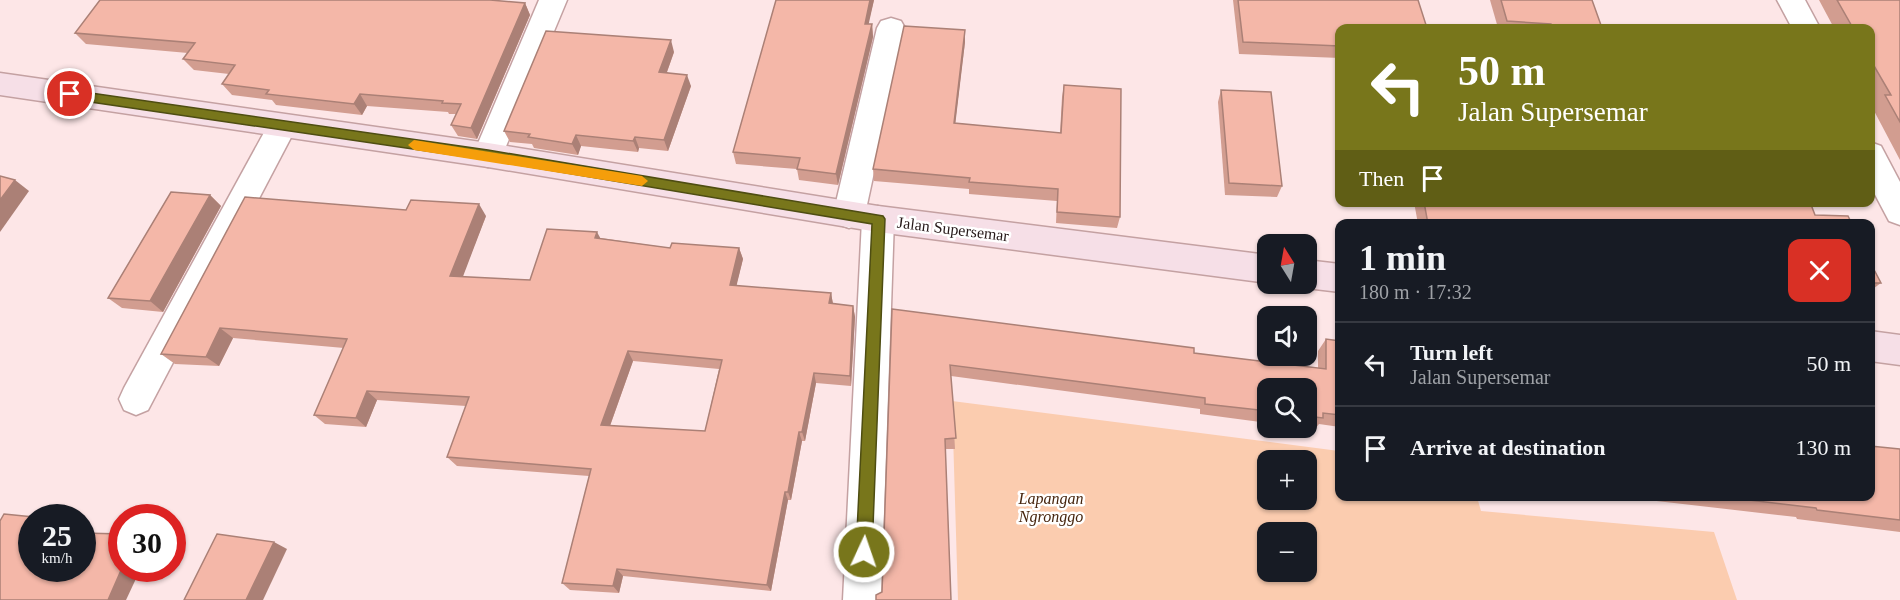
<!DOCTYPE html>
<html lang="en">
<head>
<meta charset="utf-8">
<style>
  body { margin:0; font-family:"Times New Roman",serif; background:#242831; color:#f1f3f6; height:100vh; display:flex; flex-direction:column; font-size:22px; white-space:nowrap }
  * { box-sizing:border-box; margin:0 }
  p { font-size:20px; color:#9ea1a6 }
  .icon { flex:none; width:33px; height:33px; fill:none; stroke:currentColor; stroke-width:2; stroke-linecap:round; stroke-linejoin:round }
  .map { position:relative; flex:1; overflow:hidden }
  .panel { position:absolute; left:1335px; top:219px; width:540px; height:282px; display:flex; flex-direction:column; background:#171b24; border-radius:12px; box-shadow:0 2px 4px #0004 }
  .panel>* { flex:none }
  .top-card { position:absolute; left:1335px; top:24px; width:540px; height:183px; border-radius:12px; box-shadow:0 2px 4px #0004; background:#78761b; color:#fff; overflow:hidden }
  .needle { width:39px; rotate:349deg }
  .controls { position:absolute; left:1257px; top:234px; display:grid; gap:12px }
  .controls a { display:grid; place-items:center; width:60px; height:60px; border-radius:12px; background:#171b24; box-shadow:0 2px 4px #0004; font-size:30px }
  .speed { position:absolute; left:18px; top:504px; display:flex; gap:12px; font-size:30px; font-weight:700; text-align:center }
  .speed>* { display:grid; place-content:center; width:78px; height:78px; border-radius:50%; background:#171b24; box-shadow:0 2px 4px #0004; line-height:1 }
  .speed small { font-size:15px; font-weight:400 }
  .speed .limit { border:9px solid #d22; background:#fff; color:#111 }
  .pin { position:absolute; display:grid; place-items:center; width:51px; height:51px; color:#fff; margin:-26px; border:3px solid #fff; border-radius:50%; box-shadow:0 2px 6px #0007 }
  .me { position:absolute; width:66px; margin:-33px; rotate:3deg; stroke-linejoin:round; filter:drop-shadow(0 0 4px #0008) }
  .turn { display:flex; align-items:center; gap:21px; height:126px; padding:0 24px; font-size:27px }
  .turn .icon { width:78px; height:78px; stroke-width:2.5 }
  .turn b { display:block; font-size:42px; line-height:51px }
  .then { display:flex; align-items:center; height:57px; padding:0 24px; background:#0003; gap:12px; font-size:22px }
  .round { display:grid; place-items:center; flex:none; width:63px; height:63px; border-radius:12px; background:#242831 }
  .head { display:flex; align-items:center; justify-content:space-between; height:102px; padding:0 24px }
  h1 { font-size:36px; font-weight:800; line-height:45px }
  ul { padding:0; list-style:none }
  li { display:flex; align-items:center; gap:18px; height:84px; padding:0 24px; border-top:2px solid #363941 }
  li div { flex:1 }
  li b { display:block; font-size:22px }
  li em { font-style:normal }
  .map>svg:first-child { display:block }
</style>
</head>
<body>
<div class="map">
<svg width="1900" height="600" viewBox="0 0 1900 600">
  <rect width="100%" height="100%" fill="#fde6e7"/>
  <path fill="#fbccaf" fill-rule="evenodd" d="M 952,401 L 1339,451 L 1340,496 L 1477,497 L 1481,511 L 1714,532 L 1737,600 L 958,600 ZM 1268,460 L 1306,460 L 1306,500 L 1268,500 ZM 1268,532 L 1306,532 L 1306,572 L 1268,572 Z"/>
  <g fill="none" stroke-linecap="round" stroke-linejoin="round">
    <g stroke="#c4a1a2" stroke-width="3">
      <g id="street">
        <path d="M 539,0 L 567,0 L 499,163 L 488,167 L 477,163 L 473,155 Z"/>
        <path d="M 1777,0 L 1805,0 L 1820,28 L 1792,28 Z"/>
        <path d="M 891,18 L 901,21 L 905,28 L 865,214 L 867,210 L 878,206 L 889,210 L 894,219 L 881,600 L 843,600 L 862,220 L 860,224 L 849,228 L 838,224 L 833,215 L 877,28 L 881,21 Z"/>
        <path d="M 282,115 L 292,118 L 297,126 L 148,410 L 136,415 L 124,410 L 119,399 L 124,388 L 272,118 Z"/>
        <path d="M 1870,142 L 1881,146 L 1900,182 L 1900,225 L 1889,221 L 1870,185 Z"/>
      </g>
    </g>
    <g stroke="#c4a1a2" stroke-width="3">
      <g id="secondary">
        <path d="M 0,73 L 488,143 L 878,206 L 1268,255 L 1268,283 L 878,232 L 488,167 L 0,95 Z"/>
        <path d="M 1306,260 L 1340,264 L 1340,292 L 1306,288 L 1295,284 L 1306,284 Z"/>
        <path d="M 1870,331 L 1900,335 L 1900,365 L 1870,361 Z"/>
      </g>
    </g>
    <use href="#street" fill="#fff" fill-rule="evenodd"/>
    <use href="#secondary" fill="#f6dfe7" fill-rule="evenodd"/>
  </g>
  <g fill="#d29d90" fill-rule="evenodd">
    <path d="M 776,0 L 874,0 L 868,24 L 872,24 L 873,37 L 838,185 L 799,180 L 797,169 L 736,164 L 733,152 Z"/>
    <path d="M 1233,0 L 1418,0 L 1340,28 L 1340,58 L 1239,54 Z"/>
    <path d="M 1490,0 L 1592,0 L 1602,28 L 1498,28 Z"/>
    <path d="M 1819,0 L 1900,0 L 1900,160 L 1872,107 L 1875,104 L 1870,95 L 1870,28 L 1834,28 Z"/>
    <path d="M 525,3 L 530,15 L 477,139 L 458,136 L 451,125 L 456,114 L 449,114 L 448,112 L 367,106 L 362,115 L 276,105 L 272,100 L 232,95 L 222,84 L 229,74 L 194,70 L 183,59 L 188,53 L 86,44 L 75,33 Z"/>
    <path d="M 965,30 L 965,42 L 955,123 L 1060,133 L 1062,97 L 1064,85 L 1120,217 L 1117,228 L 1056,223 L 1057,201 L 969,194 L 969,189 L 874,181 L 873,169 Z"/>
    <path d="M 674,52 L 667,72 L 691,86 L 668,151 L 639,148 L 638,152 L 581,146 L 578,155 L 534,148 L 532,144 L 510,142 L 504,131 Z"/>
    <path d="M 1221,90 L 1282,186 L 1277,197 L 1225,195 L 1218,102 Z"/>
    <path d="M 210,195 L 221,206 L 163,312 L 122,308 L 108,298 Z"/>
    <path d="M 1414,202 L 1810,202 L 1815,215 L 1852,224 L 1418,224 Z"/>
    <path d="M 486,216 L 462,277 L 530,280 L 601,238 L 670,248 L 739,248 L 743,259 L 736,286 L 831,293 L 833,304 L 853,306 L 855,317 L 851,386 L 816,383 L 805,441 L 802,441 L 791,500 L 788,500 L 771,591 L 623,576 L 619,593 L 570,590 L 562,583 L 589,476 L 457,466 L 447,457 L 466,406 L 377,400 L 366,427 L 325,424 L 314,415 L 344,348 L 233,338 L 219,366 L 175,364 L 161,354 ZM 633,361 L 719,369 L 705,431 L 610,426 Z"/>
    <path d="M 1870,262 L 1881,283 L 1870,291 Z"/>
    <path d="M 892,309 L 1194,353 L 1318,368 L 1318,351 L 1326,339 L 1340,341 L 1340,427 L 1319,424 L 1315,429 L 1303,428 L 1306,428 L 1306,388 L 1268,388 L 1268,423 L 1200,414 L 1200,409 L 951,376 L 955,449 L 945,449 L 882,592 Z"/>
    <path d="M 1900,449 L 1900,532 L 1797,519 L 1796,517 L 1613,496 L 1870,496 Z"/>
  </g>
  <g fill="#ab8076">
    <path d="M 870,0 L 874,0 L 866,36 L 865,24 Z"/>
    <path d="M 525,3 L 530,15 L 477,139 L 471,128 Z"/>
    <path d="M 872,24 L 873,37 L 838,185 L 836,174 Z"/>
    <path d="M 965,30 L 965,42 L 954,135 L 954,123 Z"/>
    <path d="M 671,40 L 674,52 L 663,83 L 659,72 Z"/>
    <path d="M 687,75 L 691,86 L 668,151 L 664,140 Z"/>
    <path d="M 360,94 L 367,106 L 362,115 L 354,104 Z"/>
    <path d="M 576,135 L 581,146 L 578,155 L 572,144 Z"/>
    <path d="M 635,137 L 639,148 L 638,152 L 633,141 Z"/>
    <path d="M 15,180 L 29,191 L 0,232 L 0,200 Z"/>
    <path d="M 210,195 L 221,206 L 163,312 L 150,301 Z"/>
    <path d="M 479,204 L 486,216 L 459,287 L 450,276 Z"/>
    <path d="M 597,232 L 603,243 L 595,238 Z"/>
    <path d="M 739,248 L 743,259 L 734,296 L 730,285 Z"/>
    <path d="M 831,293 L 833,304 L 829,303 Z"/>
    <path d="M 853,306 L 855,317 L 851,386 L 850,376 Z"/>
    <path d="M 220,328 L 233,338 L 219,366 L 206,357 Z"/>
    <path d="M 628,351 L 633,361 L 607,434 L 601,425 Z"/>
    <path d="M 814,373 L 816,383 L 805,441 L 802,432 Z"/>
    <path d="M 367,391 L 377,400 L 366,427 L 356,418 Z"/>
    <path d="M 799,432 L 802,441 L 791,500 L 788,492 Z"/>
    <path d="M 785,492 L 788,500 L 771,591 L 767,585 Z"/>
    <path d="M 274,542 L 287,549 L 263,600 L 246,600 Z"/>
    <path d="M 122,568 L 141,568 L 126,600 L 108,600 Z"/>
    <path d="M 617,569 L 623,576 L 619,593 L 613,586 Z"/>
  </g>
  <g fill="#f4b7a8" stroke="#ab8076" stroke-width="1.5" fill-rule="evenodd">
    <path d="M 100,0 L 490,0 L 525,3 L 471,128 L 451,125 L 461,104 L 442,103 L 443,101 L 360,94 L 354,104 L 266,94 L 269,90 L 222,84 L 235,65 L 183,59 L 195,43 L 75,33 Z"/>
    <path d="M 776,0 L 870,0 L 865,24 L 872,24 L 836,174 L 797,169 L 800,158 L 733,152 Z"/>
    <path d="M 1238,0 L 1418,0 L 1427,28 L 1340,28 L 1340,46 L 1243,42 Z"/>
    <path d="M 1501,0 L 1592,0 L 1602,28 L 1553,28 L 1551,24 L 1507,21 Z"/>
    <path d="M 1837,0 L 1900,0 L 1900,122 L 1885,95 L 1891,95 L 1870,59 L 1870,28 L 1853,28 Z"/>
    <path d="M 904,26 L 965,30 L 954,123 L 1061,133 L 1064,85 L 1121,89 L 1120,217 L 1057,212 L 1058,189 L 969,182 L 970,178 L 873,169 Z"/>
    <path d="M 546,31 L 671,40 L 659,72 L 687,75 L 664,140 L 635,137 L 633,141 L 576,135 L 572,144 L 528,137 L 530,134 L 504,131 Z"/>
    <path d="M 1221,90 L 1271,92 L 1282,186 L 1229,183 Z"/>
    <path d="M 0,176 L 15,180 L 0,200 Z"/>
    <path d="M 171,192 L 210,195 L 150,301 L 108,298 Z"/>
    <path d="M 245,197 L 406,210 L 411,200 L 479,204 L 450,276 L 530,280 L 547,229 L 597,232 L 595,238 L 670,248 L 672,243 L 739,248 L 730,285 L 831,293 L 829,303 L 853,306 L 850,376 L 814,373 L 802,432 L 799,432 L 788,492 L 785,492 L 767,585 L 617,569 L 613,586 L 562,583 L 591,469 L 447,457 L 469,397 L 367,391 L 356,418 L 314,415 L 347,339 L 220,328 L 206,357 L 161,354 ZM 628,351 L 722,360 L 705,431 L 601,425 Z"/>
    <path d="M 1424,202 L 1810,202 L 1815,215 L 1848,216 L 1852,224 L 1428,224 Z"/>
    <path d="M 1870,262 L 1881,283 L 1870,283 Z"/>
    <path d="M 892,309 L 1194,348 L 1194,353 L 1326,369 L 1326,339 L 1340,341 L 1340,415 L 1323,413 L 1323,418 L 1306,416 L 1306,388 L 1268,388 L 1268,411 L 1205,404 L 1205,398 L 950,365 L 956,438 L 945,439 L 951,600 L 876,600 L 876,595 L 882,592 Z"/>
    <path d="M 1870,446 L 1900,449 L 1900,520 L 1817,510 L 1816,508 L 1716,496 L 1870,496 Z"/>
    <path d="M 4,514 L 44,518 L 32,518 L 32,568 L 82,568 L 82,533 L 122,534 L 122,568 L 108,600 L 0,600 L 0,521 Z"/>
    <path d="M 217,534 L 274,542 L 246,600 L 184,600 Z"/>
  </g>
  <path fill="#78761b" stroke="#4e4d12" stroke-width="1.5" d="M 70,90 L 488,150 L 883,216 L 885,219 L 872,552 L 869,558 L 864,560 L 858,558 L 856,552 L 872,224 L 488,160 L 70,99 L 64,94 Z"/>
  <path fill="#f59e0b" d="M 414,140 L 642,176 L 648,181 L 642,186 L 414,150 L 408,145 Z"/>
  <g text-anchor="middle" dominant-baseline="central" stroke-width="5" stroke-linejoin="round" paint-order="stroke">
    <g font-size="16" fill="#251818" stroke="#fff">
      <text transform="translate(953 229) rotate(7)">Jalan Supersemar</text>
    </g>
    <g font-size="16" font-style="italic" fill="#46250e" stroke="#fff">
      <text x="1051" y="498">Lapangan<tspan x="1051" dy="18">Ngronggo</tspan></text>
    </g>
  </g>
</svg>
<div class="controls">
<a><svg class="needle" viewBox="-14 -14 28 28"><path d="M0-13l5 13h-10z" fill="#e53935"/><path d="M0 13l5-13h-10z" fill="#9ea1a6"/></svg></a>
<a><svg class="icon" aria-label="sound" viewBox="0 0 24 24"><path d="M4 9h4l5-4v14l-5-4H4zM17 9q2 3 0 6"/></svg></a>
<a><svg class="icon" aria-label="search" viewBox="0 0 24 24"><circle cx="10" cy="10" r="6"/><path d="M15 15l6 6"/></svg></a>
<a>+</a>
<a>−</a>
</div>
<div class="speed"><div>25<small>km/h</small></div><div class="limit">30</div></div>
<div class="pin" style="left:70px;top:94px;background:#d93025"><svg class="icon" aria-label="arrive" viewBox="0 0 24 24"><path d="M6 21V4h12l-3 4 3 4H6"/></svg></div>
<svg class="me" style="left:864px;top:552px" viewBox="-20 -20 40 40"><circle r="17" fill="#78761b" stroke="#fff" stroke-width="3"/><path d="M0-11L8 9 0 5-8 9z" fill="#fff"/></svg>
<div class="top-card">
<div class="turn"><svg class="icon" aria-label="left" viewBox="0 0 24 24"><path d="M17 20v-9H6M10 6l-5 5 5 5"/></svg><div><b>50 m</b>Jalan Supersemar</div></div>
<div class="then">Then<svg class="icon" aria-label="arrive" viewBox="0 0 24 24"><path d="M6 21V4h12l-3 4 3 4H6"/></svg></div>
</div>
<section class="panel">
<div class="head"><div><h1>1 min</h1><p>180 m · 17:32</p></div><a class="round" style="background:#d93025;color:#fff"><svg class="icon" aria-label="close" viewBox="0 0 24 24"><path d="M6 6l12 12M18 6L6 18"/></svg></a></div>
<ul>
<li><svg class="icon" aria-label="left" viewBox="0 0 24 24"><path d="M17 20v-9H6M10 6l-5 5 5 5"/></svg><div><b>Turn left</b><p>Jalan Supersemar</p></div><em>50 m</em></li>
<li><svg class="icon" aria-label="arrive" viewBox="0 0 24 24"><path d="M6 21V4h12l-3 4 3 4H6"/></svg><div><b>Arrive at destination</b></div><em>130 m</em></li>
</ul>
</section>
</div>
</body>
</html>
